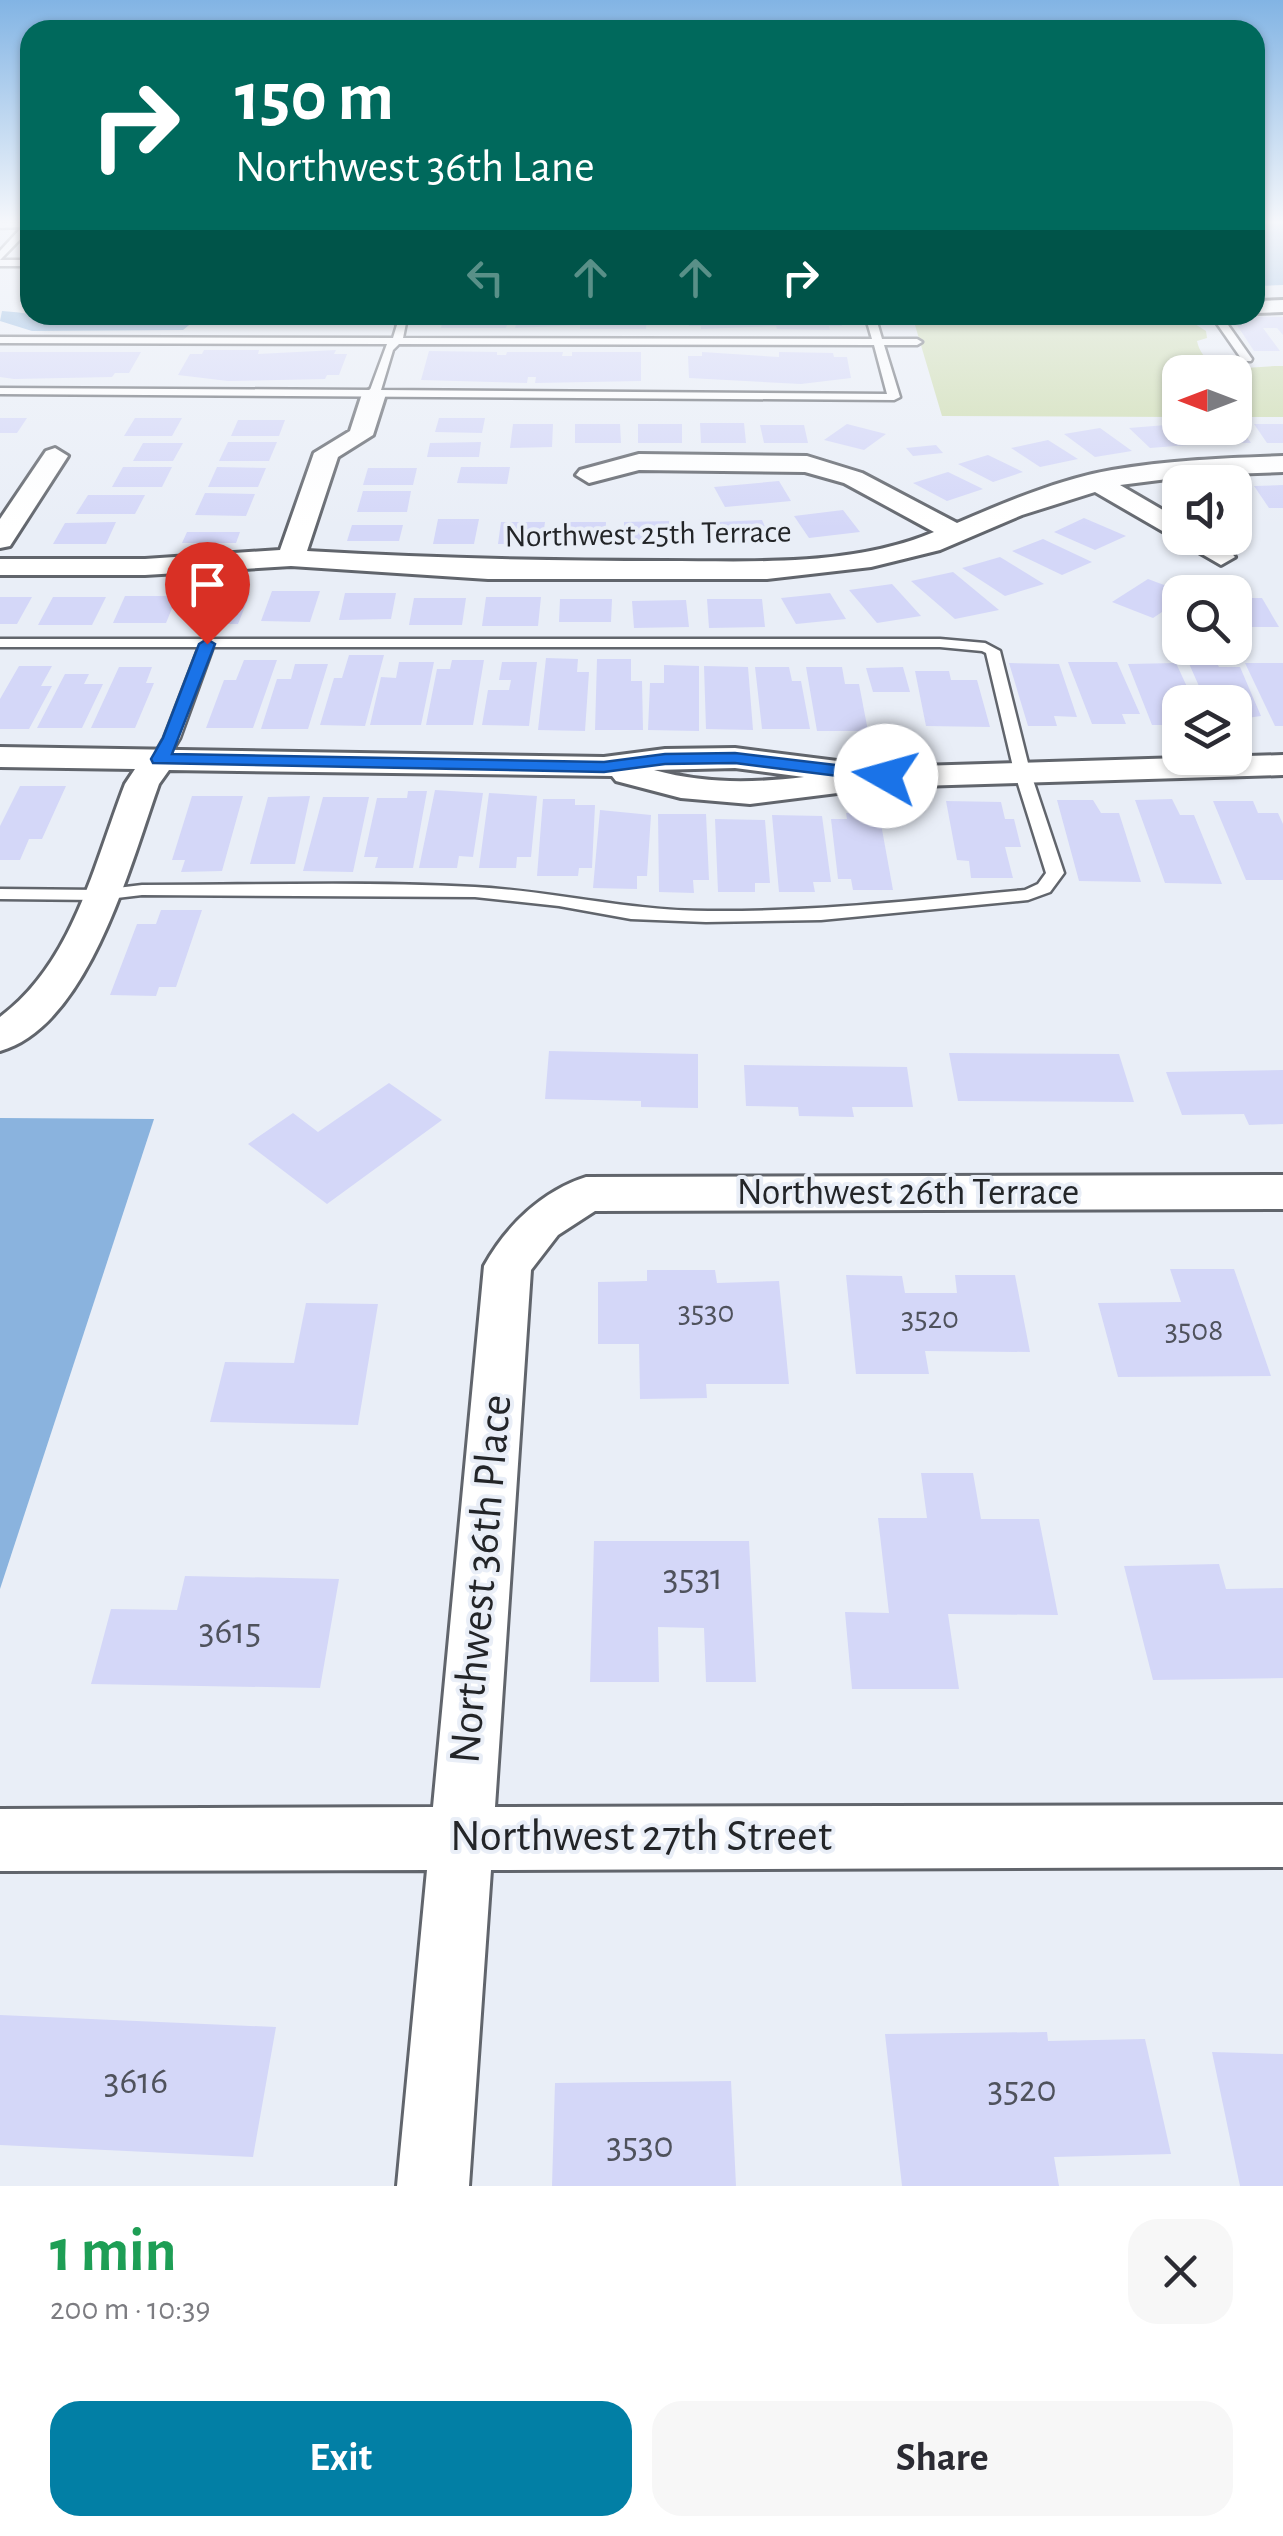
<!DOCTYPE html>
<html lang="en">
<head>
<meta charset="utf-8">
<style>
  body { margin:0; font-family:"Alegreya Sans",sans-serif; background:#f7f7f7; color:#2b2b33; height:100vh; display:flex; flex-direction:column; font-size:38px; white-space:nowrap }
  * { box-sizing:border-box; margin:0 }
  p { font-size:32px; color:#7c7c81 }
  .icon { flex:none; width:55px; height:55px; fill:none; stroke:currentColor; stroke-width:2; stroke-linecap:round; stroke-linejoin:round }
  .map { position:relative; height:2186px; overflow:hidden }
  .sheet { display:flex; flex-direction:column; background:#fff; flex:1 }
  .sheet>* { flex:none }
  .banner { position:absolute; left:20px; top:20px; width:1245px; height:305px; border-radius:30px; box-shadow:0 2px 8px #0004; background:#00695c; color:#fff; overflow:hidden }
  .needle { width:65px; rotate:270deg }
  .controls { position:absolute; left:1162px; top:355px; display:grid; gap:20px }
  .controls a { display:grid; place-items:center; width:90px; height:90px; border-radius:20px; background:#fff; box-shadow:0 2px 8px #0004; font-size:50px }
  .pin { position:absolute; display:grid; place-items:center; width:85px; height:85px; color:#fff; margin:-102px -42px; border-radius:50% 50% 50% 0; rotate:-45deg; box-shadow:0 0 10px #0007 }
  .pin .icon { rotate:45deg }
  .me { position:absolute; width:110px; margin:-55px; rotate:277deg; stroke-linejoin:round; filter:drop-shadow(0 0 8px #0008) }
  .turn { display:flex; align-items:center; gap:35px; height:210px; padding:0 50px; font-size:45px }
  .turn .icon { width:130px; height:130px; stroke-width:2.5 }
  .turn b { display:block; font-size:70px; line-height:85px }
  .lanes { display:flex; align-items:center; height:95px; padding:0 50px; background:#0003; justify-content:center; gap:50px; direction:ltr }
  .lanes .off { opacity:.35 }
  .round { display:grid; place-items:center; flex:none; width:105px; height:105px; border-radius:30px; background:#f7f7f7 }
  .summary { display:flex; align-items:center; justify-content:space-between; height:170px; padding:0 50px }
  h1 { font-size:60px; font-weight:600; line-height:75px; color:#1e9e55 }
  .button { display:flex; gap:20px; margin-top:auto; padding:20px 50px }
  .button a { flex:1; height:115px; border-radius:30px; background:#027fa5; color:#fff; font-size:40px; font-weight:600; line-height:115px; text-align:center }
  .button a+a { background:#f7f7f7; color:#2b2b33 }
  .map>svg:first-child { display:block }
</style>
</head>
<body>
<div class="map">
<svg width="1283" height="2186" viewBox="0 0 1283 2186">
  <rect width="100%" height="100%" fill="#e9eef7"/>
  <path fill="#cddcae" d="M 912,315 L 1163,315 L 1187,319 L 1206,331 L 1207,338 L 1197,341 C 1205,379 1254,365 1283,366 L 1283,417 L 1235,417 L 1235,372 L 1180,372 L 1180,417 L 942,416 Z"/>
  <g fill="#8ab3de">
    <path d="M 1255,223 L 1283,223 L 1283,285 L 1255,286 Z"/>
    <path d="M 2,311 C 42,313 82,326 124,325 C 147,324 172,311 194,321 L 183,330 L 32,331 L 0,321 Z"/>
    <path d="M 0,1118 L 154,1119 L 0,1589 Z"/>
  </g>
  <g fill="#d4d7f8">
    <path d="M 444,315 L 647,315 L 646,329 L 580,329 L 580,325 L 515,328 L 516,325 L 507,325 L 506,328 L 441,328 Z"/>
    <path d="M 688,315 L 839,315 L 842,326 L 829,326 L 830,330 L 777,329 L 776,326 L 701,329 L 701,326 L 689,326 Z"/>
    <path d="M 1231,316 L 1283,317 L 1283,335 L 1277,328 L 1263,328 L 1280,351 L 1254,351 Z"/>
    <path d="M 204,350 L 259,350 L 258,354 L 336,350 L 334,354 L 347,354 L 339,375 L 327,375 L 325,379 L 228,381 L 178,375 L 190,354 L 202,354 Z"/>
    <path d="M 429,351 L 497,352 L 497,355 L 506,355 L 507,352 L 563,352 L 562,356 L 572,356 L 572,352 L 641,352 L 641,381 L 535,383 L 536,377 L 528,377 L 527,383 L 421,380 Z"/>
    <path d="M 0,352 L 141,352 L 129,373 L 115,373 L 112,377 L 14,379 L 0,377 Z"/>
    <path d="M 702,352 L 779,357 L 779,352 L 833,353 L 834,357 L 847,357 L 851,378 L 801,384 L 689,378 L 688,356 L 702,356 Z"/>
    <path d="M 0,418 L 27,418 L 17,433 L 0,433 Z"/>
    <path d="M 135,418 L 182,418 L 172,436 L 124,436 Z"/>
    <path d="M 439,418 L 485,418 L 482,433 L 435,432 Z"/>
    <path d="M 238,420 L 285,420 L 279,436 L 231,436 Z"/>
    <path d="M 1235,421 L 1251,443 L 1205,443 L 1194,428 L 1235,428 Z"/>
    <path d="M 700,423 L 744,423 L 746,443 L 701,443 Z"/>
    <path d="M 513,424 L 553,424 L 552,447 L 510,448 Z"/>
    <path d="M 575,424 L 620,424 L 621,443 L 575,443 Z"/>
    <rect x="638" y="424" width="44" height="19"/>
    <path d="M 847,424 L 886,434 L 864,450 L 824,440 Z"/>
    <path d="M 1254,424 L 1283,424 L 1283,443 L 1267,443 Z"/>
    <path d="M 760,425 L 804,425 L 808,443 L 764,443 Z"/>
    <path d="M 1166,425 L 1188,445 L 1150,448 L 1129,428 Z"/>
    <path d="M 1100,428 L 1132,451 L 1095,457 L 1064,434 Z"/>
    <path d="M 1048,440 L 1078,459 L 1040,467 L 1011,448 Z"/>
    <path d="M 228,442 L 277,442 L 269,461 L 219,461 Z"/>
    <path d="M 481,442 L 479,457 L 427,457 L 430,443 Z"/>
    <path d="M 143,443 L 183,443 L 173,461 L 133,461 Z"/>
    <path d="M 936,445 L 943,453 L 913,456 L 906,448 Z"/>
    <path d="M 988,455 L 1023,472 L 993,482 L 958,464 Z"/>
    <path d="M 123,467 L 172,467 L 162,487 L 112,487 Z"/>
    <path d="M 217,467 L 266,468 L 258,487 L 208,487 Z"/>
    <path d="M 461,467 L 510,467 L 507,484 L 457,483 Z"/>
    <path d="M 368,468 L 417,468 L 413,485 L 363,485 Z"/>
    <path d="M 948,472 L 983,489 L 947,501 L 913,483 Z"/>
    <path d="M 779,481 L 791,501 L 725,507 L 714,487 Z"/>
    <path d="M 1283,485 L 1283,508 L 1269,508 L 1254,486 Z"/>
    <path d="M 363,491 L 411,491 L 407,512 L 357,512 Z"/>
    <path d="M 205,493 L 255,494 L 246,516 L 195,515 Z"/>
    <path d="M 88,495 L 145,495 L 135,514 L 76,514 Z"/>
    <path d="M 843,510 L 860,532 L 809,538 L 794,516 Z"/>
    <path d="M 1084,518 L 1126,536 L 1095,550 L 1054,532 Z"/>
    <path d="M 438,519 L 479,519 L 474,544 L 433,544 Z"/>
    <path d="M 762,520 L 772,542 L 726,545 L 717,522 Z"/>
    <path d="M 669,521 L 670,543 L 624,543 L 624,522 Z"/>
    <path d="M 116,522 L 106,544 L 53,544 L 65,523 Z"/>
    <path d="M 501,522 L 545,522 L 542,544 L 498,544 Z"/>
    <path d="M 566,522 L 606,522 L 605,545 L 564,545 Z"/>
    <path d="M 352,525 L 403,525 L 399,541 L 347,541 Z"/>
    <path d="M 187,532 L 240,532 L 236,543 L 182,543 Z"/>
    <path d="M 1043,539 L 1092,562 L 1062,575 L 1012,551 Z"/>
    <path d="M 1000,557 L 1044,584 L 1005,596 L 962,568 Z"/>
    <path d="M 953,572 L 999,610 L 955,619 L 911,581 Z"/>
    <path d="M 1148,579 L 1180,591 L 1180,600 L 1153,618 L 1112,602 Z"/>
    <path d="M 892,584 L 921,616 L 877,623 L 849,590 Z"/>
    <path d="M 272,591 L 320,591 L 310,622 L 261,621 Z"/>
    <path d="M 345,593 L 396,593 L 391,619 L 339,620 Z"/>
    <path d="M 830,593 L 846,619 L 796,624 L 781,598 Z"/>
    <path d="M 202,594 L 250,594 L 238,624 L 189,624 Z"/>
    <path d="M 125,596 L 177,596 L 166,623 L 113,623 Z"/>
    <path d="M 0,597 L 32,597 L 17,624 L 0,624 Z"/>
    <path d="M 53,597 L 106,597 L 92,625 L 38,625 Z"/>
    <path d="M 486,597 L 541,597 L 538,626 L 482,626 Z"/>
    <path d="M 414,598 L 466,598 L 462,625 L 409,625 Z"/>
    <path d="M 1235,598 L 1262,598 L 1279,627 L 1235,627 Z"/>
    <path d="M 560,599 L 612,599 L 611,622 L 559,622 Z"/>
    <path d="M 707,599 L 762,599 L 765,627 L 709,628 Z"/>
    <path d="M 686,600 L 689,627 L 634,628 L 632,601 Z"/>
    <path d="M 349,655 L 384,655 L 365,726 L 320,725 L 334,678 L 342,678 Z"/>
    <path d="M 546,658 L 578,659 L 577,672 L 589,672 L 585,731 L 538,730 Z"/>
    <path d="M 1214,658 L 1219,667 L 1240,667 L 1261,716 L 1247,718 L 1251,725 L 1235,725 L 1235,702 L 1206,702 L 1187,659 Z"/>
    <path d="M 597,659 L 631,659 L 631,681 L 642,681 L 643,730 L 595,730 Z"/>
    <path d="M 244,660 L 277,660 L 253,728 L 206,728 L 224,680 L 236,680 Z"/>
    <path d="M 452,660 L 484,660 L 473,725 L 426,725 L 437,669 L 450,669 Z"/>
    <path d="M 399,662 L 434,662 L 421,725 L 370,725 L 381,677 L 396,678 Z"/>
    <path d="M 502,662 L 537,662 L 529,726 L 482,725 L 488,690 L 509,690 L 511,680 L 499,680 Z"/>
    <path d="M 1068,662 L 1117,662 L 1140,714 L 1122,714 L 1126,724 L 1092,724 Z"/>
    <path d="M 1009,663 L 1059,664 L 1077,717 L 1054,716 L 1057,726 L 1028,726 Z"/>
    <path d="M 1176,663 L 1194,702 L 1180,702 L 1180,725 L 1152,725 L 1128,664 Z"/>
    <path d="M 1245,663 L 1283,663 L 1283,726 L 1275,726 Z"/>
    <path d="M 295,664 L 328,664 L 308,729 L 261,729 L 277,679 L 291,679 Z"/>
    <path d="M 664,665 L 699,666 L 699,731 L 648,730 L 650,683 L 664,683 Z"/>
    <path d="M 19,666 L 52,666 L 41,686 L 52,686 L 29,729 L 0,729 L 0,699 Z"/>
    <path d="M 704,666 L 748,667 L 753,730 L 706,729 Z"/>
    <path d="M 119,667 L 152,667 L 146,683 L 154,683 L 135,728 L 91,728 Z"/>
    <path d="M 755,667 L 789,667 L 792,681 L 801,681 L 810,729 L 762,729 Z"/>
    <path d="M 806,667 L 842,667 L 845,684 L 859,684 L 868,731 L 817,731 Z"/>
    <path d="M 903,667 L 910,692 L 873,692 L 866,668 Z"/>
    <path d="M 915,671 L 949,671 L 951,680 L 977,680 L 990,727 L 926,726 Z"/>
    <path d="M 65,674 L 89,674 L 84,684 L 103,684 L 82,728 L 37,728 Z"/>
    <path d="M 20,786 L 66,786 L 42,839 L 29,839 L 20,860 L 0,860 L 0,826 Z"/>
    <path d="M 435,790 L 483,793 L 473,857 L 459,856 L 457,868 L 419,868 Z"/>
    <path d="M 408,791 L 427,791 L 413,868 L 375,868 L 378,857 L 364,857 L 377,798 L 407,798 Z"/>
    <path d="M 489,793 L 537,796 L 531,857 L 517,857 L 516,868 L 479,868 Z"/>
    <path d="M 192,796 L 243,796 L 222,871 L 181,872 L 185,860 L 172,860 Z"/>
    <path d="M 310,796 L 295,864 L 250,864 L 268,797 Z"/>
    <path d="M 323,797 L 369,797 L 353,872 L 303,871 Z"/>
    <path d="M 543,799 L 575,799 L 575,805 L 595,805 L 592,868 L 579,868 L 578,876 L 537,876 Z"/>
    <path d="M 1172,799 L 1180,815 L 1194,815 L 1222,884 L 1165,883 L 1135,800 Z"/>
    <path d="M 1057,800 L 1093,800 L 1101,813 L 1119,813 L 1141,882 L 1079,881 Z"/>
    <path d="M 946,801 L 1001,802 L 1005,819 L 1014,819 L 1021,847 L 1005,847 L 1013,878 L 971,878 L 969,861 L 957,860 Z"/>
    <path d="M 1213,801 L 1253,801 L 1258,813 L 1278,813 L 1283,824 L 1283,880 L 1246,880 Z"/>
    <path d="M 600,810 L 651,815 L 647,876 L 637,876 L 637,889 L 593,888 Z"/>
    <path d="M 846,813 L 879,813 L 893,890 L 853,890 L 851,879 L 838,879 L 831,819 L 847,819 Z"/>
    <path d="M 658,814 L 706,814 L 709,880 L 693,880 L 694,893 L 659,892 Z"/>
    <path d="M 772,815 L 822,816 L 831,882 L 813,882 L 815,892 L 779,892 Z"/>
    <path d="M 715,819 L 765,820 L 770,883 L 755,883 L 755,892 L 718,892 Z"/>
    <path d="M 161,910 L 202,910 L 176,987 L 159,987 L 156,996 L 110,995 L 137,924 L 156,924 Z"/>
    <path d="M 549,1051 L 698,1054 L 698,1108 L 641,1107 L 641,1101 L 545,1099 Z"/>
    <path d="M 949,1053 L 1119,1054 L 1134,1102 L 958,1101 Z"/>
    <path d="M 744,1065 L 907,1067 L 913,1107 L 852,1107 L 854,1117 L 799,1116 L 798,1107 L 746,1106 Z"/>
    <path d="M 1283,1070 L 1283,1124 L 1249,1125 L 1244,1114 L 1182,1115 L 1166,1072 Z"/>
    <path d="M 389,1083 L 442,1120 L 327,1204 L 248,1144 L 293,1113 L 318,1132 Z"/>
    <path d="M 1170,1269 L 1234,1269 L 1271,1376 L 1118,1377 L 1098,1303 L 1181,1302 Z"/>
    <path d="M 647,1270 L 715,1270 L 717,1283 L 779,1281 L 789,1384 L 706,1384 L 707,1398 L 640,1399 L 639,1344 L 598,1344 L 598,1282 L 647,1281 Z"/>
    <path d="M 846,1275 L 902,1276 L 905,1293 L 957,1293 L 955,1275 L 1015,1275 L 1030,1352 L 925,1351 L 929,1374 L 856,1374 Z"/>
    <path d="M 306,1303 L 378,1304 L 358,1425 L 210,1422 L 225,1362 L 294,1363 Z"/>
    <path d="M 921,1473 L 973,1473 L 981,1519 L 1039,1519 L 1058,1615 L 948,1614 L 959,1689 L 852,1689 L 845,1612 L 889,1613 L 878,1518 L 927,1518 Z"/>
    <path d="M 594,1541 L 749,1541 L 756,1682 L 706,1682 L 704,1628 L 658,1627 L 659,1682 L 590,1682 Z"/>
    <path d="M 1219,1564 L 1226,1589 L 1283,1588 L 1283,1678 L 1153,1680 L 1124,1566 Z"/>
    <path d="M 185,1576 L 339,1579 L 320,1688 L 91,1684 L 111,1609 L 177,1610 Z"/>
    <path d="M 0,2015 L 276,2027 L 253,2157 L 0,2145 Z"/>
    <path d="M 1047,2032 L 1048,2041 L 1145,2039 L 1171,2154 L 1054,2157 L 1059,2186 L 902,2186 L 885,2034 Z"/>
    <path d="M 1212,2052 L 1283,2054 L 1283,2186 L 1240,2186 Z"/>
    <path d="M 731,2081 L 736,2186 L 552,2186 L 555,2083 Z"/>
  </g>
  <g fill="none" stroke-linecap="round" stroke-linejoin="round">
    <g stroke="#61656c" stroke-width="5">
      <g id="lane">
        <path d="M 0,223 L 30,223 L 30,229 L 0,260 L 0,251 L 22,227 L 0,228 Z"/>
        <rect x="0" y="260" width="30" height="6"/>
        <path d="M 387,315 L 398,315 L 406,323 L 403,338 L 872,339 L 865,315 L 875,315 L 882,339 L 917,339 L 922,342 L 917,345 L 884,345 L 900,397 L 894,400 L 0,394 L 0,388 L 370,390 L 387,344 L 0,343 L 0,337 L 393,338 L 397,325 ZM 399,344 L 874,345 L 887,394 L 381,390 L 393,350 Z"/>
        <path d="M 1211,315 L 1221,315 L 1252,359 L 1251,361 L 1243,361 Z"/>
        <path d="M 0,639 L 940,639 L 985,643 L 1000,651 L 1030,771 L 1064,873 L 1050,892 L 1028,900 L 821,920 L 706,922 L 631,919 L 559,906 L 475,897 L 142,895 L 100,900 L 0,899 L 0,889 L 100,890 L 142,885 C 253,885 365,881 475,887 C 553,891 629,911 708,911 C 814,912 919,900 1025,890 L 1038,884 L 1046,873 L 1014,771 L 986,653 L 982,651 L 940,647 L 213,647 L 180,738 L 166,762 L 160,764 L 152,759 L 164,738 L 199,647 L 0,647 Z"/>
      </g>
    </g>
    <g stroke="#61656c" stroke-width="6">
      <g id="street">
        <path d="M 1283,300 L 1283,312 L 1255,313 L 1255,301 Z"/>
        <path d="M 374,387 L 386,394 L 373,435 L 338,457 L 307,551 C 427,558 545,561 664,561 C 752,561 851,567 934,532 L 844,483 L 805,472 L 639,470 L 589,483 L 576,475 L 580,470 L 639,454 L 807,456 L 862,473 L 957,523 C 1006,502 1060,479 1112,470 C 1169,460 1226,458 1283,456 L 1283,472 L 1199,475 L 1120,485 L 1180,520 L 1180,538 C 1202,538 1220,539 1235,557 L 1221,565 L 1095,492 L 1022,515 L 940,550 L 871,567 L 767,579 L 488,579 L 291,566 L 145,575 L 0,575 L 0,559 L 145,559 L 280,550 L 314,453 L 350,431 L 362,394 Z"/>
        <path d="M 55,448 L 68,456 L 10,546 L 0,548 L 0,519 L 46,451 Z"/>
        <path d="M 0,747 L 604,757 L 665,749 L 735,748 L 885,767 L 1283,755 L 1283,775 L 885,787 L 750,804 L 681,798 L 616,781 L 612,776 L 169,770 L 159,784 C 131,862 89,1026 0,1051 L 0,1017 C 73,963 94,864 125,784 L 135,769 L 0,767 ZM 735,768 L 804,777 C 753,783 705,784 654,770 Z"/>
        <path d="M 1283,1175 L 1283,1209 L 595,1211 L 558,1235 L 531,1270 L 495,1807 L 1283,1805 L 1283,1867 L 491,1870 L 469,2186 L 397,2186 L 427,1870 L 0,1871 L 0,1809 L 433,1807 L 484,1266 C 506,1226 542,1191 586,1177 Z"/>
      </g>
    </g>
    <use href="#lane" fill="#fff" fill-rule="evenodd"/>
    <use href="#street" fill="#fff" fill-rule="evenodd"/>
  </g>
  <linearGradient id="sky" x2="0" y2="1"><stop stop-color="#82b4e4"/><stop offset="0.42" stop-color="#f5f7fb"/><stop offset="1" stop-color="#f5f7fb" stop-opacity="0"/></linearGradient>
  <rect width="1283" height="529" fill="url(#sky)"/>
  <path fill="#1a73e8" stroke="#114b97" stroke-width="2.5" d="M 207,639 L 215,644 L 172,754 L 604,762 L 665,754 L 735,753 L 886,771 L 895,776 L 886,782 L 735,763 L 665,764 L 604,772 L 153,763 L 151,759 L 163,738 L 199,644 Z"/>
  <g text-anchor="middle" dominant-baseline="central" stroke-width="8" stroke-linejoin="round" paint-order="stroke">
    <g font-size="32" fill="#232528" stroke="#e9eef7">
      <text transform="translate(648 534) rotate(-1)">Northwest 25th Terrace</text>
    </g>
    <g font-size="32" fill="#4f525c">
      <text x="706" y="1312">3530</text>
      <text x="930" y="1318">3520</text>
      <text x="1194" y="1330">3508</text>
    </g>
    <g font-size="38" fill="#232528" stroke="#e9eef7">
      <text x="908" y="1193">Northwest 26th Terrace</text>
    </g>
    <g font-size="38" fill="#4f525c">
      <text x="693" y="1578">3531</text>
      <text x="230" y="1632">3615</text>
      <text x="136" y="2082">3616</text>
      <text x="1022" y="2090">3520</text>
      <text x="640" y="2146">3530</text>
    </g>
    <g font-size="45" fill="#232528" stroke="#e9eef7">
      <text transform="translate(481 1579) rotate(-85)">Northwest 36th Place</text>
      <text x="641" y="1836">Northwest 27th Street</text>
    </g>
  </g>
</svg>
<div class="controls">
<a><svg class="needle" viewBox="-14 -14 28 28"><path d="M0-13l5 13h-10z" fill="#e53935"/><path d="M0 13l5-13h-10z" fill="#7c7c81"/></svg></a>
<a><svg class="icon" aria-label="sound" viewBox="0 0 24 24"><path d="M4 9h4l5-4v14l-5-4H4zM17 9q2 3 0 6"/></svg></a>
<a><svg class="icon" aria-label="search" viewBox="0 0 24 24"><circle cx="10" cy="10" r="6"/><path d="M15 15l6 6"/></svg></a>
<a><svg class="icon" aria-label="layers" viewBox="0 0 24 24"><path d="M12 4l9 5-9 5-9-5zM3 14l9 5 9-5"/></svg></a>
</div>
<div class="pin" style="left:207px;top:644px;background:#d93025"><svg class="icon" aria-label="arrive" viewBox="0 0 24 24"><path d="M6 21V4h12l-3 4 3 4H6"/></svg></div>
<svg class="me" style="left:886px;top:776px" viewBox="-20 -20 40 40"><circle r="19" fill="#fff"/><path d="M0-13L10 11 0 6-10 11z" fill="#1a73e8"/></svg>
<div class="banner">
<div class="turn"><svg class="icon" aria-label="right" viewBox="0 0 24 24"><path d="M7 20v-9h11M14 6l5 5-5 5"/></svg><div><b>150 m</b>Northwest 36th Lane</div></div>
<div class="lanes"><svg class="icon off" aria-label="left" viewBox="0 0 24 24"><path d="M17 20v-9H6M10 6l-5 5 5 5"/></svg><svg class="icon off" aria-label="ahead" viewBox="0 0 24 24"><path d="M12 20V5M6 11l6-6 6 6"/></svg><svg class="icon off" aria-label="ahead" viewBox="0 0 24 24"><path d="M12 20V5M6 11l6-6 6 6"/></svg><svg class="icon" aria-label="right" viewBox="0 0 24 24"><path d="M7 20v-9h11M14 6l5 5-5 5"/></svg></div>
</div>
</div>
<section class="sheet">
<div class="summary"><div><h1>1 min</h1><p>200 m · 10:39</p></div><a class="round"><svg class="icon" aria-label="close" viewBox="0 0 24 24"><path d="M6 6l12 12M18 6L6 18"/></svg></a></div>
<div class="button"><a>Exit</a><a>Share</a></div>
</section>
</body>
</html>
